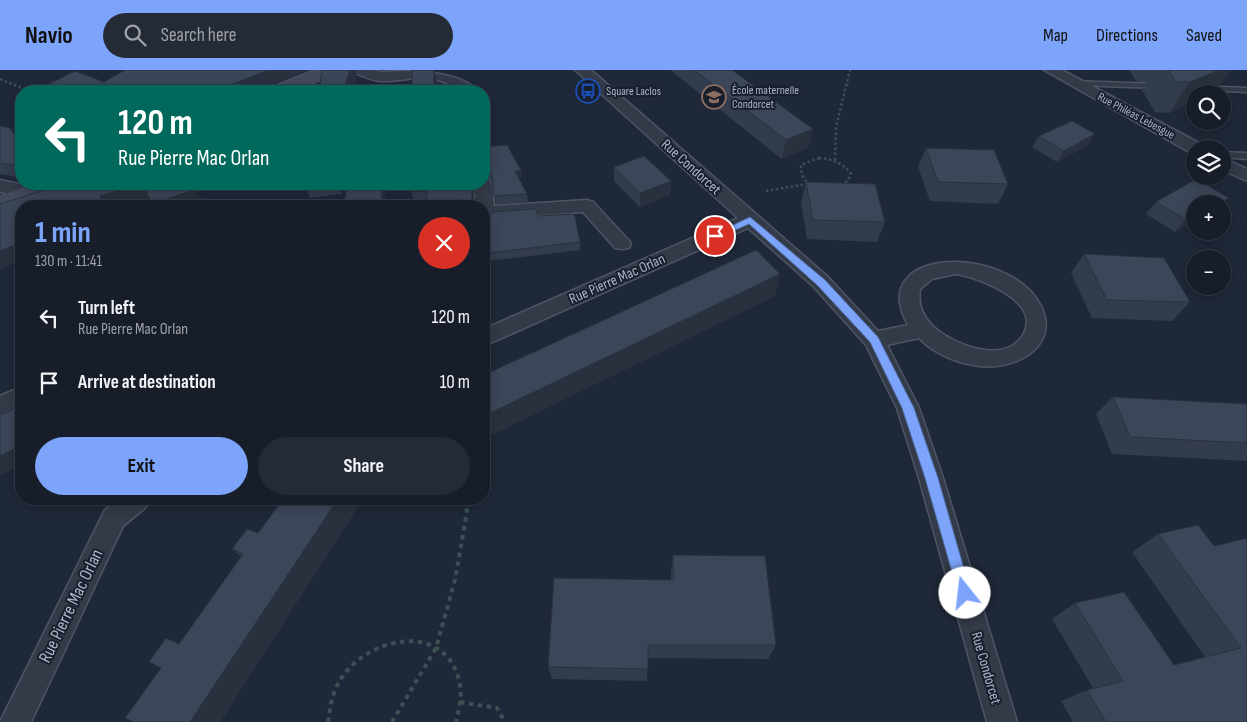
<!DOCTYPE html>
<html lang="en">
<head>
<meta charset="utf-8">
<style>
  body { margin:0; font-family:"Sofia Sans Condensed",sans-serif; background:#242b36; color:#f1f3f6; height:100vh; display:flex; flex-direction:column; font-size:19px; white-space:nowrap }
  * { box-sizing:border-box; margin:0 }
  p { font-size:16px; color:#9ea2a8 }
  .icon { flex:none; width:28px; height:28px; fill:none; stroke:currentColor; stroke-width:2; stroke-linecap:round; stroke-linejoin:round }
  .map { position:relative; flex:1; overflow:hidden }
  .details { position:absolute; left:15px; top:130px; width:475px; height:305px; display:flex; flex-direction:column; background:#171e2a; border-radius:20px; box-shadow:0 2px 12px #0003,0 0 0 1px #363c47 }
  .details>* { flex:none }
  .guide { position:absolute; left:15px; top:15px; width:475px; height:105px; border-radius:20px; box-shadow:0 2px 12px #0003,0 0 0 1px #363c47; background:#00695c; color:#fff; overflow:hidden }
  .controls { position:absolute; left:1186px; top:15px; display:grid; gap:10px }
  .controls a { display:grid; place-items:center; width:45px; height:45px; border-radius:50%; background:#171e2a; box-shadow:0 2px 12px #0003,0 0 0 1px #363c47; font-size:25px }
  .pin { position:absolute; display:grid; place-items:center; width:42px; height:42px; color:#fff; margin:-21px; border:2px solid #fff; border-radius:50%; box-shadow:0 1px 5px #0007 }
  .me { position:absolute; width:55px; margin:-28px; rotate:344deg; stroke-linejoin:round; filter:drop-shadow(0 0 4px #0008) }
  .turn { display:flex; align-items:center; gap:18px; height:105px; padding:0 20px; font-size:22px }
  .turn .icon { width:65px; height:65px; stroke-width:2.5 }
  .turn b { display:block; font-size:35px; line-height:42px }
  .round { display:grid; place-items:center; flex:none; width:52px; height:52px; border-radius:26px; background:#242b36 }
  .head { display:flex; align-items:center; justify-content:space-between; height:85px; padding:0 20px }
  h1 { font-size:30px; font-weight:700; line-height:38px; color:#7da4fb }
  .action { display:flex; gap:10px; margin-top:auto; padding:10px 20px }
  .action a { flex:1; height:58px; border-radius:30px; background:#7da4fb; color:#111; font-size:20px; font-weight:700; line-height:58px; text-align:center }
  .action a+a { background:#242b36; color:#f1f3f6 }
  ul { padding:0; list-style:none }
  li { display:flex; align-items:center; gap:15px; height:65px; padding:0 20px }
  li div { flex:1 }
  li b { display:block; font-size:19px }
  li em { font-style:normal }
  header { display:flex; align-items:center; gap:30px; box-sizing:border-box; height:70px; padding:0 25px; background:#7da4fb; color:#111 }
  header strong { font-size:24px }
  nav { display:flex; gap:28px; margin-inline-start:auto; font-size:18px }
  .search { width:350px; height:45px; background:#242b36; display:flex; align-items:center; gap:12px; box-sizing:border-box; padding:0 18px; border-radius:28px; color:#9ea2a8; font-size:19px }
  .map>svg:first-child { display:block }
</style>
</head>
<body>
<header>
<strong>Navio</strong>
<div class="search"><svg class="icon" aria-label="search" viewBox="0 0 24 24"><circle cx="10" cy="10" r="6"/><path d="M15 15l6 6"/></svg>Search here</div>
<nav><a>Map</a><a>Directions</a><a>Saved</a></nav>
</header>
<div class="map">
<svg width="1247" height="652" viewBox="0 0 1247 652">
  <rect width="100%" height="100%" fill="#1f2838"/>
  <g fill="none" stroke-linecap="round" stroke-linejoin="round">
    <g stroke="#4d5563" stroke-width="3">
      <g id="service">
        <path d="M 1072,11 L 1158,14 L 1162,16 L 1158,18 L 1075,15 L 1071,13 Z"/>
        <path d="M 1201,16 L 1247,18 L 1247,22 L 1204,20 L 1200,18 Z"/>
        <path d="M 1222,82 L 1247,83 L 1247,89 L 1222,87 Z"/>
      </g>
    </g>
    <g stroke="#4d5563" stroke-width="3">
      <g id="minor">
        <path d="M 353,0 L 374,0 L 381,2 C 409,0 459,0 478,21 C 456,22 453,13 434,9 C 416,5 399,12 381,11 C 372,11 363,6 355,3 Z"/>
        <path d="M 575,0 L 591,0 L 828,207 L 878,261 L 908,255 C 864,176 1009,173 1041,236 C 1062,280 1008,303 973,295 C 954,292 932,282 919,268 L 887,275 L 919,338 L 943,408 L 1017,652 L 987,652 L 919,408 L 897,338 L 866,275 L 814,217 L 748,158 L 484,276 L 484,259 L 738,148 ZM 955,204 C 978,207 1043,231 1023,265 C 1006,293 963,277 943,264 C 926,253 917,239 920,219 L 932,209 Z"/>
        <path d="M 1044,0 L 1062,0 L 1203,75 L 1205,79 L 1195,79 L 1195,84 L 1191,83 Z"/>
        <path d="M 1222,88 L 1247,99 L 1247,111 L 1222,100 Z"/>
        <path d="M 484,109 L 489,110 L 492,114 L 494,136 L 587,130 L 593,132 L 631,173 L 629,178 L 622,179 L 615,178 L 583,142 L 493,148 L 490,152 L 484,154 L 484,136 L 476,136 L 474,114 L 484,114 Z"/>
        <path d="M 0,110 L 38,118 L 41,122 L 38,126 L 32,128 L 0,122 Z"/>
        <path d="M 21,317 L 21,336 L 0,345 L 0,326 Z"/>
        <path d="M 119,429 L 149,429 L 146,437 L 123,456 L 31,652 L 0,652 L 105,440 Z"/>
      </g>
    </g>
    <g stroke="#4d5563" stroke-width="2">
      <g id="secondary">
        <path d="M 314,0 L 339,0 L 336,4 L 294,21 L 269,21 L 271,17 Z"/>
        <path d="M 32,114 L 62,114 L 59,119 L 0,141 L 0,126 Z"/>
      </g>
    </g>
    <g stroke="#3c5053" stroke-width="2.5" stroke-dasharray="2.5 2.5" stroke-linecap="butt">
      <path d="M 0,9 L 29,21"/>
      <path d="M 819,88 C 832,89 843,93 851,104 C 842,129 799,123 801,95 Z"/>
      <path d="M 835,90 L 836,57 L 850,0"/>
      <path d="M 766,121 L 807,114"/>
    </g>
    <g stroke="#3c5053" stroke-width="4" stroke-dasharray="4.5 4.5" stroke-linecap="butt">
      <path d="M 460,632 L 497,638 L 505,652"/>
      <path d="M 328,652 C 330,638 332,624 339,612 C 364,568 443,549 459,610 C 463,624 459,639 456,652"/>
      <path d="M 392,652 L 436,578 L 455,510 L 467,441 L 462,429"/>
    </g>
    <use href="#service" fill="#333a48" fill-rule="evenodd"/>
    <use href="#minor" fill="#333a48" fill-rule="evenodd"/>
    <use href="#secondary" fill="#41495b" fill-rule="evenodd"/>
  </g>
  <g fill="#333c4c">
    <path d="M 125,0 L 308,0 L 255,21 L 54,21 L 49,14 L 104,12 Z"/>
    <path d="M 670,0 L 732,0 L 813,59 L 808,78 L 782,89 Z"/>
    <path d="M 1129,0 L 1231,0 L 1214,23 L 1195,24 L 1195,31 L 1169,43 L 1155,42 L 1142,20 L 1146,12 L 1137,12 Z"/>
    <path d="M 0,56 L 21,71 L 21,108 L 0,104 Z"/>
    <path d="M 1095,64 L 1088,75 L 1057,92 L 1032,77 L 1039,66 Z"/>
    <path d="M 484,77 L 521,100 L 522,107 L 519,108 L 527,124 L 528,132 L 496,134 L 493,113 L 490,109 L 484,107 L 484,109 Z"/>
    <path d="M 926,78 L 1008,114 L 998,134 L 930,131 L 918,97 Z"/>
    <path d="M 614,97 L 671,111 L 670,125 L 640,137 L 614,111 Z"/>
    <path d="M 806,112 L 885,152 L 877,172 L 807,169 L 801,132 Z"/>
    <path d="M 304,114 L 343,114 L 342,124 L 310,128 Z"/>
    <path d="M 473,114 L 474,129 L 426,128 L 414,130 L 411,122 Z"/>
    <path d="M 1156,132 L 1195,134 L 1195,151 L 1175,162 L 1146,144 Z"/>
    <path d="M 539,146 L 580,172 L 580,180 L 489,191 L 491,209 L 484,210 L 484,147 Z"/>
    <path d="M 1084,184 L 1190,232 L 1172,251 L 1092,248 L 1071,203 Z"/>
    <path d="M 1113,327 L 1247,334 L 1247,391 L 1112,384 L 1096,344 Z"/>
    <path d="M 363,429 L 220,652 L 133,652 L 161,598 L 149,592 L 179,574 L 241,487 L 232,479 L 258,463 Z"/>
    <path d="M 1158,464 L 1214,476 L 1247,468 L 1247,652 L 1073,652 L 1061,631 L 1087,620 L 1093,618 L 1052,549 L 1075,533 L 1174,595 L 1205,587 L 1132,482 Z"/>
    <path d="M 673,485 L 776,575 L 768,589 L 648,588 L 647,611 L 552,609 L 548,597 L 671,510 L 671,502 Z"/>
  </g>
  <g fill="#29313e">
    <path d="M 269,0 L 308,0 L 255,21 L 214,21 Z"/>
    <path d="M 350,0 L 355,0 L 357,6 L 352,21 L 344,21 L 344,18 Z"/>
    <path d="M 434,0 L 437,12 L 437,21 L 434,21 Z"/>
    <path d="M 1219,0 L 1231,0 L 1214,23 L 1212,24 L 1195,24 L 1195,31 L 1169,43 L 1190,12 Z"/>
    <path d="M 10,58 L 21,71 L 21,74 Z"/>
    <path d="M 813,59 L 808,78 L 782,89 L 786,70 Z"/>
    <path d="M 1095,64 L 1088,75 L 1057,92 L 1064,81 Z"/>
    <path d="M 521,100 L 522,107 L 516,109 L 515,101 Z"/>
    <path d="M 671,111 L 670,125 L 640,137 L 640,123 Z"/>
    <path d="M 143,114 L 152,127 L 122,136 L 104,136 L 100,126 Z"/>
    <path d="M 193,114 L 204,133 L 193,136 L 154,136 L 152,134 Z"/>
    <path d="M 338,114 L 343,114 L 342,124 Z"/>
    <path d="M 383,114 L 386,114 L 384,136 L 376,136 L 376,133 Z"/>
    <path d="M 472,114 L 473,114 L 474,136 L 472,129 Z"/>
    <path d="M 1229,128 L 1222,136 L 1222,134 L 1217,134 Z"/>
    <path d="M 1195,144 L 1195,151 L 1175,162 L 1185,149 Z"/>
    <path d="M 21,173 L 21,191 L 0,199 L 0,181 Z"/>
    <path d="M 488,183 L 489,191 L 491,209 L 489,202 Z"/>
    <path d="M 780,204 L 775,226 L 484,369 L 484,346 Z"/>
    <path d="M 21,376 L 21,395 L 0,405 L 0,386 Z"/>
    <path d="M 338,429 L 363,429 L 220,652 L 190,652 Z"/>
  </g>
  <g fill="#3b4658" stroke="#29313e">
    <path d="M 125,0 L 269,0 L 214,21 L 66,21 L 49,14 L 75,1 L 104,12 Z"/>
    <path d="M 322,0 L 350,0 L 344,18 L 344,21 L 319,21 Z"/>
    <rect x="412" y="0" width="22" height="21"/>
    <path d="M 694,0 L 732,0 L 813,59 L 786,70 Z"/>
    <path d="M 1168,0 L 1219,0 L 1190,12 L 1176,12 Z"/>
    <path d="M 1072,51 L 1095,64 L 1064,81 L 1039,66 Z"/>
    <path d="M 0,56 L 10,58 L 20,72 L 21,72 L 21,96 L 0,93 Z"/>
    <path d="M 507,75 L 521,100 L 515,101 L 527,124 L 494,126 L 492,106 L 489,101 L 484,100 L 484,77 Z"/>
    <path d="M 926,78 L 994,80 L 1008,114 L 938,112 Z"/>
    <path d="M 644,86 L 671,111 L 640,123 L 614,97 Z"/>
    <path d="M 1196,109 L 1229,128 L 1217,134 L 1195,134 L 1195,144 L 1185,149 L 1156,132 Z"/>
    <path d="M 806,112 L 875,114 L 885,152 L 813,150 Z"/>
    <path d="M 64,114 L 142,114 L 100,126 L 104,136 L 21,136 L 21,173 L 0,181 L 0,134 Z"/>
    <path d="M 143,114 L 193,114 L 196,119 L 152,134 Z"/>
    <path d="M 347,114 L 383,114 L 381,132 L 376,133 L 376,136 L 344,136 Z"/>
    <path d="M 412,114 L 472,114 L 472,129 L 481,130 L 481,136 L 426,136 L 427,121 L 411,122 Z"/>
    <path d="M 535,139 L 539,146 L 572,144 L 575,146 L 580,172 L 488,183 L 489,202 L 484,203 L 484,147 L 489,146 L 493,142 Z"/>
    <path d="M 756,180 L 780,204 L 484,346 L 484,305 Z"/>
    <path d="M 1084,184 L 1164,188 L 1190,232 L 1107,230 Z"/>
    <path d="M 1113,327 L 1247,334 L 1247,373 L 1130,367 Z"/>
    <path d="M 21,336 L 21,376 L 0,386 L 0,345 Z"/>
    <path d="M 283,429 L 338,429 L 190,652 L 133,652 L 125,648 L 161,598 L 149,592 L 166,568 L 179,574 L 243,484 L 232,479 L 247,459 L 258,463 Z"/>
    <path d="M 1198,455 L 1214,476 L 1247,468 L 1247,652 L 1106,652 L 1087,620 L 1123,611 L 1075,533 L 1124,522 L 1174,595 L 1241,578 L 1158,464 Z"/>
    <path d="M 673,485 L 765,486 L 776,575 L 648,575 L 648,599 L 548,597 L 554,508 L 674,510 Z"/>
  </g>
  <path fill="#7da4fb" stroke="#516ba3" d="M 750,147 L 825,210 L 878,267 L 914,338 L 938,408 L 971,523 L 969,528 L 965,530 L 960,528 L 958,523 L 925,408 L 902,338 L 870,272 L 817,215 L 749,154 L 718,168 L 711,168 L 710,166 Z"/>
  <defs>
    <g id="bus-ring" transform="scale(1.25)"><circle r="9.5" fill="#191f2d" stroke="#1a4fb4" stroke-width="1.5"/><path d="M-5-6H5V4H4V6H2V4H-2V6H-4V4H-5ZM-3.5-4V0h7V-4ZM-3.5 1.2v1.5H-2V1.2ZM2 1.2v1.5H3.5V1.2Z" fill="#1a4fb4"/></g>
    <g id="school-ring" transform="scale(1.25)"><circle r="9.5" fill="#191f2d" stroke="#8d6e63" stroke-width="1.5"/><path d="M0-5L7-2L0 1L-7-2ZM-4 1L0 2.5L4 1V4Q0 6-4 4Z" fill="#8d6e63"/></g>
  </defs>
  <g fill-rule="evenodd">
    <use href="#bus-ring" x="588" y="21"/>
    <use href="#school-ring" x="714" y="27"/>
  </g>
  <g text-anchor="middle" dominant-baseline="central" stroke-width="4" stroke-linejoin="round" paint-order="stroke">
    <g font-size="12" fill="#adb5c5" stroke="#191f2d" text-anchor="start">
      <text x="732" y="20">École maternelle<tspan x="732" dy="14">Condorcet</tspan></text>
      <text x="606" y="21">Square Laclos</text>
    </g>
    <g font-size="12" fill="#adb5c5" stroke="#191f2d">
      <text transform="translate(1136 46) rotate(28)">Rue Philéas Lebesgue</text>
    </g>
    <g font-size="15" fill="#adb5c5" stroke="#191f2d">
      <text transform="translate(691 97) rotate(42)">Rue Condorcet</text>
      <text transform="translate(617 209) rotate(-24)">Rue Pierre Mac Orlan</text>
      <text transform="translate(986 598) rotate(74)">Rue Condorcet</text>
    </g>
    <g font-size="18" fill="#adb5c5" stroke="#191f2d">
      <text transform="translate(71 536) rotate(-64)">Rue Pierre Mac Orlan</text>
    </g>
  </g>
</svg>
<div class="controls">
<a><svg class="icon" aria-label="search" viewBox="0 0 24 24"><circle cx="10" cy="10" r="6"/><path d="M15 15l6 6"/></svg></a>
<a><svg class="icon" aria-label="layers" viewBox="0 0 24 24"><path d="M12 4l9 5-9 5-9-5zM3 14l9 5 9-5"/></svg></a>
<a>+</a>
<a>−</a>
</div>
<div class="pin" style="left:715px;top:166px;background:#d93025"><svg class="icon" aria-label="arrive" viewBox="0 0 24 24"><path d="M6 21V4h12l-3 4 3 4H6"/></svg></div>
<svg class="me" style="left:965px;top:523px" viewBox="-20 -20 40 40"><circle r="19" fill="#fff"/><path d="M0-13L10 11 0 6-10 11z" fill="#7da4fb"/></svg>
<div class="guide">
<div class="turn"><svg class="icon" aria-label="left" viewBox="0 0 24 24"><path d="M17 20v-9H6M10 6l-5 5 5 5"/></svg><div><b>120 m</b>Rue Pierre Mac Orlan</div></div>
</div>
<section class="details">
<div class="head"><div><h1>1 min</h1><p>130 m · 11:41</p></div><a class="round" style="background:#d93025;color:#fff"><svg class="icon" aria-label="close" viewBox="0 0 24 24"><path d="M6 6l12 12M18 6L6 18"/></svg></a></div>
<ul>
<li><svg class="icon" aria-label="left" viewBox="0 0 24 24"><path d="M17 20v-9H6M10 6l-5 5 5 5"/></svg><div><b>Turn left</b><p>Rue Pierre Mac Orlan</p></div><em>120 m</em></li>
<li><svg class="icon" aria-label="arrive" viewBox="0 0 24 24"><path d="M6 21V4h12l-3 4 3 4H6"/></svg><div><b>Arrive at destination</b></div><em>10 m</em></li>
</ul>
<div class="action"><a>Exit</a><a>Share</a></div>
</section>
</div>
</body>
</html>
